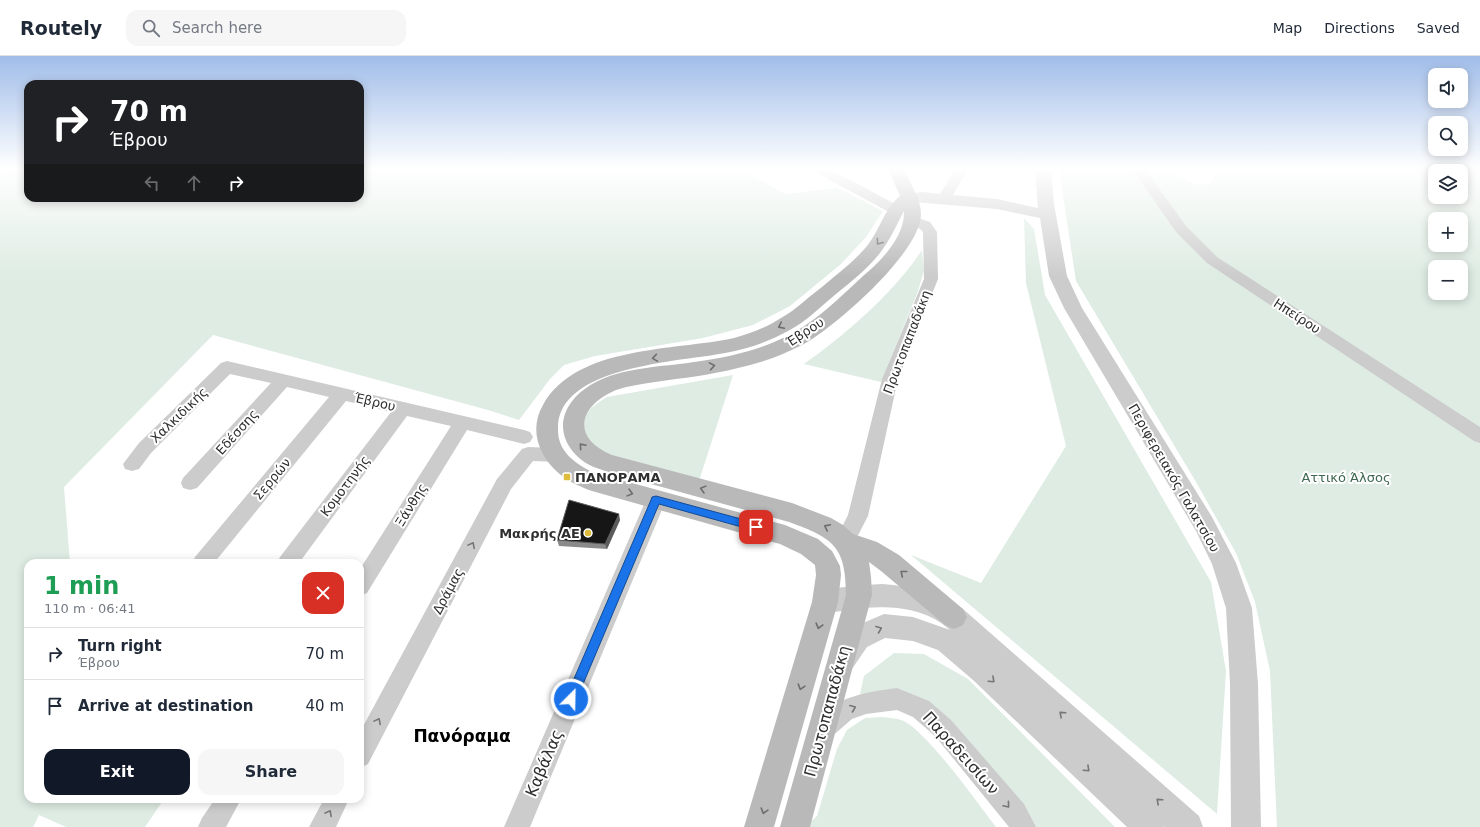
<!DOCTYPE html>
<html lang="en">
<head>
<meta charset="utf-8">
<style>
  body { margin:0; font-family:"DejaVu Sans",sans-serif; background:#f6f6f7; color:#1f2937; height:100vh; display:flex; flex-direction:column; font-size:15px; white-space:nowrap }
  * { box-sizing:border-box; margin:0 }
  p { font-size:13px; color:#747a83 }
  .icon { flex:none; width:22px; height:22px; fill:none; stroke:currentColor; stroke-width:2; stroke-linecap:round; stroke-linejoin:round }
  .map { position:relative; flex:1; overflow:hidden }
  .panel { position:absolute; left:24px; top:503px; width:340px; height:244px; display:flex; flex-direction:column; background:#fff; border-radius:12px; box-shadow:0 2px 10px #0003 }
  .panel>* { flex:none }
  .guide { position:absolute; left:24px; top:24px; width:340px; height:122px; border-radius:12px; box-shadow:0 2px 10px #0003; background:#202124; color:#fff; overflow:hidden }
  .tools { position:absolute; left:1428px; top:12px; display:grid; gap:8px }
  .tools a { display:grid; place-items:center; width:40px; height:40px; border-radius:8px; background:#fff; box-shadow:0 2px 10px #0003; font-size:20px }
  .pin { position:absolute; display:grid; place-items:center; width:34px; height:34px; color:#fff; margin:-17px; border-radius:8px; box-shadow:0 2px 6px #0006 }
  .me { position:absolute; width:44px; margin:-22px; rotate:23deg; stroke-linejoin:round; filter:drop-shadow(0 0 3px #0008) }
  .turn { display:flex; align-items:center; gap:14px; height:84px; padding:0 20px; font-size:18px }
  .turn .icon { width:52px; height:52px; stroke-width:2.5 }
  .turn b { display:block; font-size:28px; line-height:34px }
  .lanes { display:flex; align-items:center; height:38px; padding:0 20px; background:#0003; justify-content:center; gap:20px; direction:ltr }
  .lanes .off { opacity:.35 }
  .round { display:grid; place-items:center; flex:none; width:42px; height:42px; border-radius:12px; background:#f6f6f7 }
  .headline { display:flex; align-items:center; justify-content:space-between; height:68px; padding:0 20px }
  h1 { font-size:24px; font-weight:800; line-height:30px; color:#1e9e55 }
  .action { display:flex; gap:8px; margin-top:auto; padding:8px 20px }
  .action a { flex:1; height:46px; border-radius:12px; background:#111827; color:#fff; font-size:16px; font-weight:800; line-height:46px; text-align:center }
  .action a+a { background:#f6f6f7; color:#1f2937 }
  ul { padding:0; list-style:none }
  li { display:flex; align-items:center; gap:12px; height:52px; padding:0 20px; border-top:1px solid #e0e1e3 }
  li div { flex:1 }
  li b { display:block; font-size:15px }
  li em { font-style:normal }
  header { display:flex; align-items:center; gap:24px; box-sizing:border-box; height:56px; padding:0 20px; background:#fff; border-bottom:1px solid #e0e1e3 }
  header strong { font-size:19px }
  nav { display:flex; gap:22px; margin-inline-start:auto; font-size:14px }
  .search { width:280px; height:36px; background:#f6f6f7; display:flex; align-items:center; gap:10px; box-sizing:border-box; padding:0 14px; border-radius:12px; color:#747a83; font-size:15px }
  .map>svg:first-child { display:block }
</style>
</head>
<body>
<header>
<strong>Routely</strong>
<div class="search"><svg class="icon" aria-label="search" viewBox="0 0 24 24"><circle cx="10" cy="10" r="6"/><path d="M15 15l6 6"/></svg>Search here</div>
<nav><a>Map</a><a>Directions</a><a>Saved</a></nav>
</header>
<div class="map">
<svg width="1480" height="771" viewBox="0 0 1480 771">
  <rect width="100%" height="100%" fill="#fff"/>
  <g fill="#deece3" fill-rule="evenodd">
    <path d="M 0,113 L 28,113 L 28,142 L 360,142 L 360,113 L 741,113 L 785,138 L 838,132 L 883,155 L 866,181 L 841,208 L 790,250 L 753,269 L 703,282 L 595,300 L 564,309 L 550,323 L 519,364 L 488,354 L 213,279 L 64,431 L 70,507 L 28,507 L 28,743 L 164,743 L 145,771 L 66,771 L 39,759 L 33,771 L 0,771 Z"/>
    <path d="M 1059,113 L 1169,113 L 1189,126 L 1201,129 L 1211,127 L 1215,119 L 1213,113 L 1480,113 L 1480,771 L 1277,771 L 1270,615 L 1255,546 L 1236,497 L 1196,426 L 1076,225 ZM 1435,115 L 1461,115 L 1461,141 L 1435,141 ZM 1435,163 L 1461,163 L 1461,189 L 1435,189 ZM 1435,211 L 1461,211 L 1461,237 L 1435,237 Z"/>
    <path d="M 1024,162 L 1034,173 L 1045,239 L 1211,526 L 1226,615 L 1217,758 L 911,499 L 981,527 L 1066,390 L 1026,227 Z"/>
    <path d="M 922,194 L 924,214 L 918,235 L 881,326 L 804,308 C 845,279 894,237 922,194 Z"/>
    <path d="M 733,319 L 699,425 C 672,418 600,406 587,381 C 586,379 585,375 584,373 C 580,357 596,348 607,341 Z"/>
    <path d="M 894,597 L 924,598 L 968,623 L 1115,771 L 1030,771 L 900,637 L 860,638 L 864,620 Z"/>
    <path d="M 882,661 C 888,662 895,662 901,664 C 924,671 979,749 996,771 L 805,771 L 817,760 L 837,693 L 847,674 L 865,662 Z"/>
  </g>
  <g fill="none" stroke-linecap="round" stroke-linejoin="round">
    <g fill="#ccc" fill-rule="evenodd">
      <path d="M 814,113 L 830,113 L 895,148 L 902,149 L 904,152 L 902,155 L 897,156 L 887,155 L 815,116 Z"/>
      <path d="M 955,113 L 968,113 L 949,146 L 939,146 L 937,143 Z"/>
      <path d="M 1132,113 L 1145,113 L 1186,170 L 1217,201 L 1480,371 L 1480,387 L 1474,385 L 1207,207 L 1176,176 Z"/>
      <path d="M 912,160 L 930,166 L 937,176 L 938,223 L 898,323 L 868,460 L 852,491 L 845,493 L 838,491 L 835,485 L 848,459 L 882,323 L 924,223 L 923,176 C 918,169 909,170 905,164 L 907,161 Z"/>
      <path d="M 227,305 L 524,374 L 530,376 L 533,381 L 530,386 L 524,388 L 467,374 L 367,537 L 360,540 L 360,513 L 451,370 L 407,360 L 299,507 L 277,507 L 280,501 L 391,356 L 346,345 L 214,507 L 192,507 L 195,501 L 329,341 L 287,331 L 197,432 L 190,434 L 183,432 L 181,427 L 183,422 L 271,327 L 230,318 L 151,397 L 139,413 L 132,415 L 125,413 L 123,408 L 139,387 L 221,307 Z"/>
      <path d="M 528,391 L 555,392 L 561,394 L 564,399 L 561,404 L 555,406 L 533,405 L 511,433 L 368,708 L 360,712 L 360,676 L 497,423 L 522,393 Z"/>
      <path d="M 656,436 L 663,439 L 666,444 L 530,771 L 504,771 L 646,444 L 649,439 Z"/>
      <path d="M 897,632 L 929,645 L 951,664 L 1024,748 L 1036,771 L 1009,771 L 935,680 L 913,661 L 897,654 L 866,658 L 852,663 L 830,682 L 822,686 L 814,682 L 810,674 C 824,642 867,636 897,632 Z"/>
      <path d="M 215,743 L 241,743 L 226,771 L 198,771 L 202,762 Z"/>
      <path d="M 324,743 L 349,743 L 336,771 L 309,771 Z"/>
    </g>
    <g fill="#ccc" fill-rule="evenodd">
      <path d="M 1035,113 L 1051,113 L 1054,148 L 1067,220 L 1082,252 L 1212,461 L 1236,507 L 1252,552 L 1258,628 L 1261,771 L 1231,771 L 1230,628 L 1226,552 L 1212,508 L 1196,475 L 1064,252 L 1049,220 L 1040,162 L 997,153 L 902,145 L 900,142 L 902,139 L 922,136 L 997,143 L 1038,152 Z"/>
      <path d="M 882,528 C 913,530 936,539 963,553 L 1199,760 L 1203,771 L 1165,771 L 1164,770 L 1164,771 L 1127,771 L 973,624 L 938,594 L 913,585 L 885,582 L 867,591 L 852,613 L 842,617 L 832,613 L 829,604 L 832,595 L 849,573 L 884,558 L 913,561 L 950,574 C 924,550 886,549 852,553 C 839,555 829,559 816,554 L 812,546 L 816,538 C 837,530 860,529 882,528 Z"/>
    </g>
    <path fill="#b9b9b9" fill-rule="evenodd" d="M 888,113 L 904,113 C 910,127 921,143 921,158 C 921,196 836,270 804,288 C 783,299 761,307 738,312 C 711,319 683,322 655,326 C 642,328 628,330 616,334 C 578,350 571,382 612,399 L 792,447 L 831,462 L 843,469 L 853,478 L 877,486 L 899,499 L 963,553 L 967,561 L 963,569 L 954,573 L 945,569 L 881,515 L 869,506 L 871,521 L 872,539 L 810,771 L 780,771 L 846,539 C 846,490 833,482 789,466 L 611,417 C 600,413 587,410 578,401 C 551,375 563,344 594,327 C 623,311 662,311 694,306 C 732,301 770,292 803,271 C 824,257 844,238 863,220 C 881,205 905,181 904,155 C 896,170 890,184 880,197 C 867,213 851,226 836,238 C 820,251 806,266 788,275 C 768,286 747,293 725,297 C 681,306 556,309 558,374 C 558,396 575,407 592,416 L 785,469 L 818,483 L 832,495 L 840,510 L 841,519 L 838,546 L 774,771 L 744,771 L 812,546 L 816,519 L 815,509 L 801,498 L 780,488 L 592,435 C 572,428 553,417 543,398 C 534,382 534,364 543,349 C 576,289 675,295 734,282 C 750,278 767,271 781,262 C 796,254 808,241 822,231 C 837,218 854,206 867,190 C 880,174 884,153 900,140 Z"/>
  </g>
  <path fill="#8a8a8a" d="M 620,464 L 607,493 L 559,490 L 557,484 Z"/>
  <path fill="#5c5c5c" d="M 619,458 L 620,464 L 607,493 L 605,488 Z"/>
  <path fill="#161616" stroke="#5c5c5c" d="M 569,444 L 619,458 L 605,488 L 557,484 Z"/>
  <defs><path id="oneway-chevron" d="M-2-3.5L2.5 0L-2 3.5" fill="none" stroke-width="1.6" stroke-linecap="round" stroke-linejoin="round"/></defs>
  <g stroke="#6d6d6d">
    <use href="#oneway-chevron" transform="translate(879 186) rotate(126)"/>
    <use href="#oneway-chevron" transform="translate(781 270) rotate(154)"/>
    <use href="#oneway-chevron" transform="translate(655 302) rotate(171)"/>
    <use href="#oneway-chevron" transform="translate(712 310) rotate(-10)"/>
    <use href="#oneway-chevron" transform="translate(582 390) rotate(-131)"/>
    <use href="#oneway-chevron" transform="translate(703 433) rotate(-165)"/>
    <use href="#oneway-chevron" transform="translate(630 437) rotate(15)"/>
    <use href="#oneway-chevron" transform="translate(827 471) rotate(-153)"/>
    <use href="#oneway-chevron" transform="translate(903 517) rotate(-141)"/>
    <use href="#oneway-chevron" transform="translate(819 570) rotate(105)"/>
    <use href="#oneway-chevron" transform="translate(801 631) rotate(107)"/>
    <use href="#oneway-chevron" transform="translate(764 755) rotate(107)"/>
  </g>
  <g stroke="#767676">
    <use href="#oneway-chevron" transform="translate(472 489) rotate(-62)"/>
    <use href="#oneway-chevron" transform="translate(879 573) rotate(-22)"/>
    <use href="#oneway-chevron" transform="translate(992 624) rotate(43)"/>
    <use href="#oneway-chevron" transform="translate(853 652) rotate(-21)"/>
    <use href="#oneway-chevron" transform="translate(1062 658) rotate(-138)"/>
    <use href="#oneway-chevron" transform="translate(378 665) rotate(-62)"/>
    <use href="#oneway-chevron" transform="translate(1087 713) rotate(43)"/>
    <use href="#oneway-chevron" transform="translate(1159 745) rotate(-138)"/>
    <use href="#oneway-chevron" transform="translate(1007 749) rotate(50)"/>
    <use href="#oneway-chevron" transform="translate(329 757) rotate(-62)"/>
  </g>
  <linearGradient id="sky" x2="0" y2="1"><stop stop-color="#a0bde9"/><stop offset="0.51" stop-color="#fff"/><stop offset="1" stop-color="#fff" stop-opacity="0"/></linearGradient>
  <rect width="1480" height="221" fill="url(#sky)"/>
  <path fill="#1a73e8" stroke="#114b97" d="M 656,440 L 756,467 L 760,468 L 761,471 L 760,474 L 756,475 L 659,448 L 575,647 L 571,648 L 567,647 L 565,643 L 567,639 L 651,444 L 652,441 Z"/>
  <g fill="#ddbd3b" stroke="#fff" stroke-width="1.5">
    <rect x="563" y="417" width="8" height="8" rx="2"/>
    <circle cx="588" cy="477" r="4"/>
  </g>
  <g text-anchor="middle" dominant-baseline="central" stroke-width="4" stroke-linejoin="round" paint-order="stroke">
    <g font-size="13" fill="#2f2f2f" stroke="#fff">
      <text transform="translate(1297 260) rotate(33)">Ηπείρου</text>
      <text transform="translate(805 276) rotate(-33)">Έβρου</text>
      <text transform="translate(907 286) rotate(-69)">Πρωτοπαπαδάκη</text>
      <text transform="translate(375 346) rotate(13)">Έβρου</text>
      <text transform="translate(179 359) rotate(-44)">Χαλκιδικής</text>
      <text transform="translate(237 376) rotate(-48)">Εδέσσης</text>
      <text transform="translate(1174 422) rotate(60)">Περιφερειακός Γαλατσίου</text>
      <text transform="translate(272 423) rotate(-50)">Σερρών</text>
      <text transform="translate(345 430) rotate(-53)">Κομοτηνής</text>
      <text transform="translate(411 449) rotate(-58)">Ξάνθης</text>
      <text transform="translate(448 535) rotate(-62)">Δράμας</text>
    </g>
    <g font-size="13" font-weight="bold" fill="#2f2f2f" stroke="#fff" text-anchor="start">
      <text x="575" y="421">ΠΑΝΟΡΑΜΑ</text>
      <text x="580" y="477" text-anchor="end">Μακρής ΑΕ</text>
    </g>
    <g font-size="13" fill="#3f6950" stroke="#fff">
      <text x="1346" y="421">Αττικό Άλσος</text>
    </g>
    <g font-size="16" fill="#2f2f2f" stroke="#fff">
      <text transform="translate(827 655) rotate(-75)">Πρωτοπαπαδάκη</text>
      <text transform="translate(961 697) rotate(48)">Παραδεισίων</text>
      <text transform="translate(544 707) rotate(-67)">Καβάλας</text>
    </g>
    <g font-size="17" font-weight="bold" fill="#000" stroke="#fff">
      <text x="462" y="680">Πανόραμα</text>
    </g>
  </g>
</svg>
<div class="tools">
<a><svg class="icon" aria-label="sound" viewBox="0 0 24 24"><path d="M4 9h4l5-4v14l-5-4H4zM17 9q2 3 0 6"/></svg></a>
<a><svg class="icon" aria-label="search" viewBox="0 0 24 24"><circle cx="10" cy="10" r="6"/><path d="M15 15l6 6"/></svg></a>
<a><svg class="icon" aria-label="layers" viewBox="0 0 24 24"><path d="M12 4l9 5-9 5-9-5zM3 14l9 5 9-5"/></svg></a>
<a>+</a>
<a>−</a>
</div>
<div class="pin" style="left:756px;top:471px;background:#d93025"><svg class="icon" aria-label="arrive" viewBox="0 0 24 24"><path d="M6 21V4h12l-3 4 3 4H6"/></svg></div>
<svg class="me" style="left:571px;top:643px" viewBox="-20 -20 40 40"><circle r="17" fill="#1a73e8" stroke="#fff" stroke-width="3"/><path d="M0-11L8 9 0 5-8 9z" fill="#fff"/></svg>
<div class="guide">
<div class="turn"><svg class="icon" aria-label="right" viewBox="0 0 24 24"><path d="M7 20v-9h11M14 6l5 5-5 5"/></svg><div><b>70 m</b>Έβρου</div></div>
<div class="lanes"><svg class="icon off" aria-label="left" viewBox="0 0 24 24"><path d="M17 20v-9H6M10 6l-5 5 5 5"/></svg><svg class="icon off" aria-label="ahead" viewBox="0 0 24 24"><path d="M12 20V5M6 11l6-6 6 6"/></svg><svg class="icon" aria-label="right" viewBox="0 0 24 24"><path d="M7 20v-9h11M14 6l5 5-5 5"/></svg></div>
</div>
<section class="panel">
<div class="headline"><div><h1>1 min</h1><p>110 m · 06:41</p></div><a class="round" style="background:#d93025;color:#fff"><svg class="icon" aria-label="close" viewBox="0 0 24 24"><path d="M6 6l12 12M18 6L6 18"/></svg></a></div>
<ul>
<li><svg class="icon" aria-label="right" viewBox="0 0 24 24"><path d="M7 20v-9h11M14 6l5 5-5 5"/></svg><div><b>Turn right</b><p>Έβρου</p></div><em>70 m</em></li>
<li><svg class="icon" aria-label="arrive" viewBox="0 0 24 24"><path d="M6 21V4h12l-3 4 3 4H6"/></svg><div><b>Arrive at destination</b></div><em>40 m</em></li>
</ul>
<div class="action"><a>Exit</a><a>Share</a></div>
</section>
</div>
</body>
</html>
